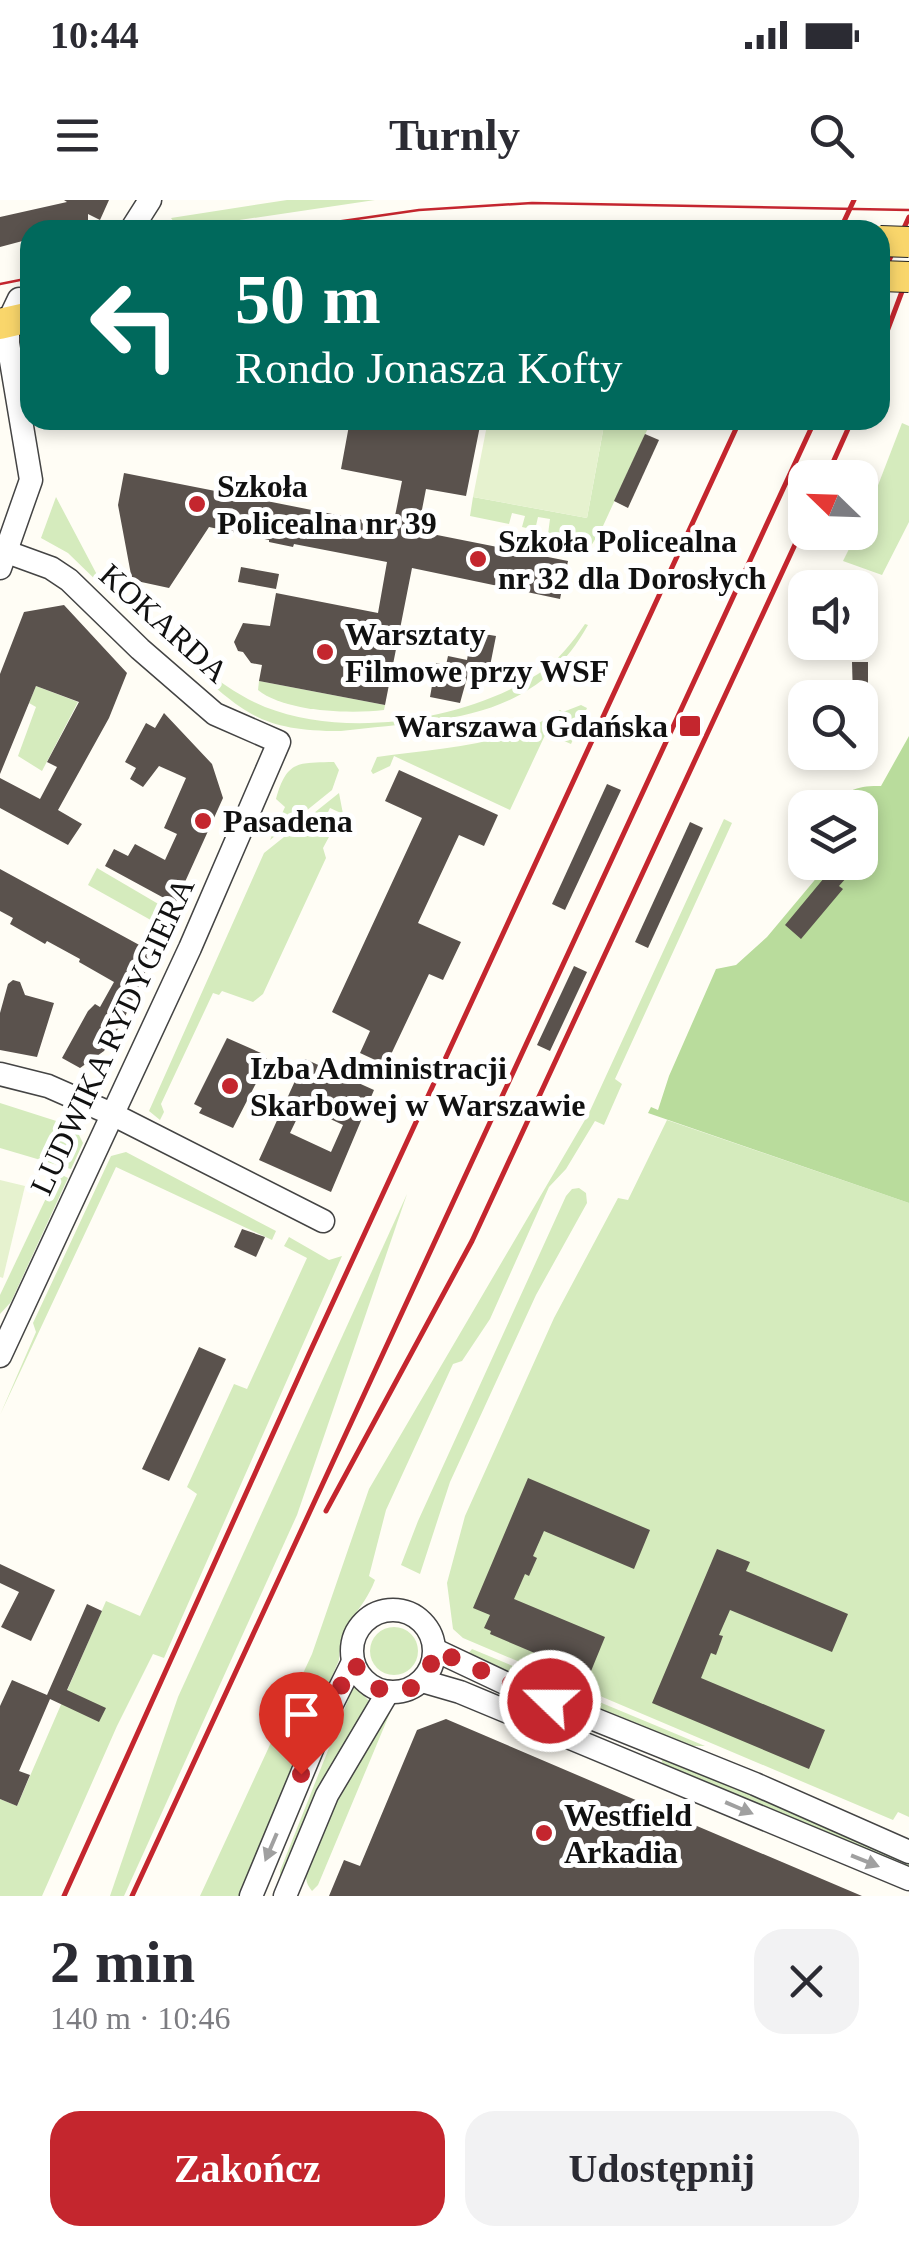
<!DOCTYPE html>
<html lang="pl">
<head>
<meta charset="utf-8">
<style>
  body { margin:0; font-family:"Times New Roman",serif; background:#f2f2f3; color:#2b2b33; height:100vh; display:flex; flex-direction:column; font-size:38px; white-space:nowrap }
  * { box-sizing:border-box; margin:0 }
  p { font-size:32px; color:#7c7c81 }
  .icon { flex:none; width:55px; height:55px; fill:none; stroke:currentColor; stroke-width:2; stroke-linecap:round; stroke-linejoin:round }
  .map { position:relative; height:1696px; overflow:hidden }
  .details { display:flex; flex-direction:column; background:#fff; flex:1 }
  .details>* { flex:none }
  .top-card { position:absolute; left:20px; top:20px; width:870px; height:210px; border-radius:30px; box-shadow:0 5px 15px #0003; background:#00695c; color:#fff; overflow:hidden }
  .needle { width:65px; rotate:293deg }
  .tools { position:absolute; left:788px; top:260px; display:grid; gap:20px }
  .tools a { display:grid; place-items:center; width:90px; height:90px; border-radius:20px; background:#fff; box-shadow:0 5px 15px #0003; font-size:50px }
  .pin { position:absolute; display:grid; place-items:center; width:85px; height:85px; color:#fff; margin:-102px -42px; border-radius:50% 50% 50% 0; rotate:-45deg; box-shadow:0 0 10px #0007 }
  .pin .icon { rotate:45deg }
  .me { position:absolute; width:110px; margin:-55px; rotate:292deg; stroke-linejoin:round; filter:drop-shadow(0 0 8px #0008) }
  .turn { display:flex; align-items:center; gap:35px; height:210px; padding:0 50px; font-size:45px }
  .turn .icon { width:130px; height:130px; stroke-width:2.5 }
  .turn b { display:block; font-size:70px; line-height:85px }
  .round { display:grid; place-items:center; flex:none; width:105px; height:105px; border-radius:30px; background:#f2f2f3 }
  .headline { display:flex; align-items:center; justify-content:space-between; height:170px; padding:0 50px }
  h1 { font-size:60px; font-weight:700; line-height:75px }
  .button { display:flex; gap:20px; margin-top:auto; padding:20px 50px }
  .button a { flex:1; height:115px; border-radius:30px; background:#c4262e; color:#fff; font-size:40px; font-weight:700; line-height:115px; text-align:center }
  .button a+a { background:#f2f2f3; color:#2b2b33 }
  .status { display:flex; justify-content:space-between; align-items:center; height:70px; padding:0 50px; background:#fff; direction:ltr }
  .status svg { height:28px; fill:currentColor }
  header { display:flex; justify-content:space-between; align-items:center; height:130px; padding:0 50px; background:#fff; font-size:45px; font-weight:700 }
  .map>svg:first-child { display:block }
</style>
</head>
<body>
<div class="status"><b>10:44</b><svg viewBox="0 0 49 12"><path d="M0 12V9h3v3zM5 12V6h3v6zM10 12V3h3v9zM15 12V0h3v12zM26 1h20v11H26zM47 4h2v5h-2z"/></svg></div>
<header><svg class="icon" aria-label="menu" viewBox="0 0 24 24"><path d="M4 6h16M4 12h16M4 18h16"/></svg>Turnly<svg class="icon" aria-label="search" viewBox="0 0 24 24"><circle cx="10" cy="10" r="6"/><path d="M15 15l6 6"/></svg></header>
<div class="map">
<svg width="909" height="1696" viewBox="0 0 909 1696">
  <rect width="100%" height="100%" fill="#fffdf5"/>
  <g fill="#d5ebbd">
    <path d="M 287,0 L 375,0 L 179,29 L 171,18 Z"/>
    <path d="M 605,220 L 677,220 L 658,230 L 649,226 L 603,326 L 588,351 L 547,342 L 550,319 L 538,317 L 535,330 L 522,327 L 525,316 L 512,313 L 509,324 L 470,316 L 473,297 L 587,318 Z"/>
    <path d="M 902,223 L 909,226 L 909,322 L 882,375 L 843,361 L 857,333 L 860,332 Z"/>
    <path d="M 56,297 L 104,388 L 68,353 L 41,338 Z"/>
    <path d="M 146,422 C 183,451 221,489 265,507 C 347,539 464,521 538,474 C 557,462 573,442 585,424 L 588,425 C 533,524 440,519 341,531 C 259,531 242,512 184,459 C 172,448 154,435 146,422 Z"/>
    <path d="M 259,481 L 385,505 L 384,510 C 350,514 285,512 258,490 Z"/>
    <path d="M 36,486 L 78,502 L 42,571 L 18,556 L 36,507 L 29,503 Z"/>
    <path d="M 581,505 L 587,508 L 571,544 L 546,533 L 510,610 L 394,556 L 390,566 L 373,574 L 371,571 L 377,557 C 438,548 508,547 560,510 L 563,512 Z"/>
    <path d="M 334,562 L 339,570 L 332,590 L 270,640 L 285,607 L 276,599 C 287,560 298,563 334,562 Z"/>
    <path d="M 339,593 L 343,614 L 330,608 L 324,620 L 337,627 L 338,634 L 330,635 L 323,648 L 326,658 L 263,794 L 253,802 L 222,791 L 219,795 L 213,793 L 161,904 L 164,912 L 160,920 L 149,911 L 264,653 Z"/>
    <path d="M 724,619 L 732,623 L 615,879 L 622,884 L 604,925 L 595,921 L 566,969 L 549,987 L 490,1119 L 462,1161 L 453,1164 L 386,1310 L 369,1376 L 375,1380 C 363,1412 340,1422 339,1460 L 240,1696 L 200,1696 L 312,1454 L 369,1289 L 589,913 Z"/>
    <path d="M 97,668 L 172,712 L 165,728 L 88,685 Z"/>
    <path d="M 0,903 L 75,927 L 83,943 L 71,969 L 0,948 Z"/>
    <path d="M 667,920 L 909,1003 L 909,1617 L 898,1612 L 893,1620 L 463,1438 L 453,1429 L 447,1383 L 465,1316 L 554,1118 L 618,998 L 628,1000 Z"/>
    <path d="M 126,952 L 276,1031 L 272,1040 L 116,967 L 0,1215 L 36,1132 L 33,1123 L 111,956 Z"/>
    <path d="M 58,973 L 68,978 L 11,1102 L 0,1114 L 0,1095 Z"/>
    <path d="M 579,988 L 586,993 L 587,1003 L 536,1095 L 450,1282 L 420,1374 L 401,1365 L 418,1321 L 566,996 L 572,989 Z"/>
    <path d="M 407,994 L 297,1315 L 124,1696 L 110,1696 L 178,1497 Z"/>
    <path d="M 289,1037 L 329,1060 L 342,1056 L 164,1458 L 153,1454 L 117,1526 L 42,1696 L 0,1696 L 0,1599 L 17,1606 L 106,1401 L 140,1416 L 197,1294 L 187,1287 L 234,1184 L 247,1189 L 307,1058 L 284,1046 Z"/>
    <circle cx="394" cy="1451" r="24"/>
    <path d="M 472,1449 L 705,1546 L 686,1546 L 467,1455 Z"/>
    <path d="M 354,1485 L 369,1501 L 280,1681 L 280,1671 Z"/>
    <path d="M 392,1508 L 318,1685 L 312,1691 C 308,1685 307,1685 306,1677 C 305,1648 370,1530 392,1508 Z"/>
    <path d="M 660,1555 L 909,1662 L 909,1670 L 664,1568 Z"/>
  </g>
  <path fill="#b9dc9c" d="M 909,536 L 909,1003 L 648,913 L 651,907 L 658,910 L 669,876 L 716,769 L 736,765 L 767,737 L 829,663 L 860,662 L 860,608 L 836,607 C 845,588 860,586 881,586 Z"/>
  <g fill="#e6f2cf">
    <path d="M 488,220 L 605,220 L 587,318 L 473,297 Z"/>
    <path d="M 0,980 L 25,986 L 3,1078 L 0,1077 Z"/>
  </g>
  <g fill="#5a524d" fill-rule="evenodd">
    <path d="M 64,0 L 109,0 L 100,20 L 88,14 L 88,30 L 30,30 L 30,39 L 0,47 L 0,17 L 67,2 Z"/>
    <path d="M 350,220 L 451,220 L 480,226 L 466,296 L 426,289 L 419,325 L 427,333 L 568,361 L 560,399 L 412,368 L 385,505 L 259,481 L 262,465 L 251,463 L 243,452 L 238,451 L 234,442 L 243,423 L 270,426 L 276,393 L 378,413 L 387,362 L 294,344 L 293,347 L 269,342 L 269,340 L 209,327 L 169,388 L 132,380 L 118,305 L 124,273 L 393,326 L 402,281 L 341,269 Z"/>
    <path d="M 645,234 L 659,240 L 628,308 L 614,301 Z"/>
    <path d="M 241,367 L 279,374 L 276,389 L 238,382 Z"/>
    <path d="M 64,405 L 127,473 L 109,518 L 58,610 L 82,624 L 68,645 L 0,608 L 0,578 L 40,599 L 57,567 L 47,562 L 79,502 L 36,486 L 0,574 L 0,474 L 24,412 Z"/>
    <path d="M 472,432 L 496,436 L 489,471 L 470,467 L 460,503 L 430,497 L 436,463 L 446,465 L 448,456 L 467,460 Z"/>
    <path d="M 852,462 L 868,462 L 868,498 L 853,498 Z"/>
    <path d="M 164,513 L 212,564 L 223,598 L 175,704 L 105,666 L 114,649 L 128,656 L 135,644 L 165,660 L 177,634 L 164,628 L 186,578 L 159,566 L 143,587 L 130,579 L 136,568 L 125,562 L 146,523 L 155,528 Z"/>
    <path d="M 399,570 L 498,615 L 484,646 L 459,635 L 418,723 L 461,742 L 443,780 L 429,774 L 386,865 L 360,853 L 370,831 L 332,812 L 422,618 L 385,601 Z"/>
    <path d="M 607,584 L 621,590 L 565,710 L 552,704 Z"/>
    <path d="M 690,622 L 703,628 L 648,748 L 635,742 Z"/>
    <path d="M 834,666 L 847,677 L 839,686 L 843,689 L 801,739 L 785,725 Z"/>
    <path d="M 0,669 L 154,753 L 123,821 L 104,851 L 80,868 L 62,858 L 88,811 L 95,804 L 100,807 L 114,782 L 79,762 L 80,759 L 47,741 L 45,744 L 10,724 L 13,718 L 0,711 Z"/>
    <path d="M 574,766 L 587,772 L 550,851 L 537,845 Z"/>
    <path d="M 13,780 L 20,782 L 25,795 L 54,803 L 37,857 L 0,850 L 0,813 L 8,784 Z"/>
    <path d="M 227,838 L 261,853 L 268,860 L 233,928 L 199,913 L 202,908 L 194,904 Z"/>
    <path d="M 305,859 L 374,890 L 331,992 L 259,960 ZM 303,906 L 343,925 L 331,952 L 290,933 Z"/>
    <path d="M 242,1029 L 265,1037 L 256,1057 L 234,1047 Z"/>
    <path d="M 199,1147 L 226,1159 L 169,1281 L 142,1269 Z"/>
    <path d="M 528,1278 L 650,1330 L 634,1369 L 544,1331 L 533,1356 L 537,1358 L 529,1376 L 525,1374 L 514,1399 L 605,1437 L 589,1476 L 490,1434 L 491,1431 L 484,1428 L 490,1415 L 473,1408 Z"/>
    <path d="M 717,1349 L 750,1362 L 746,1371 L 848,1414 L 832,1452 L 730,1410 L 719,1435 L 723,1436 L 716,1455 L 711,1453 L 701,1478 L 825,1530 L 809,1569 L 652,1503 Z"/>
    <path d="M 0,1364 L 55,1390 L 31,1441 L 1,1427 L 19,1392 L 0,1383 Z"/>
    <path d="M 87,1404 L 102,1411 L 67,1490 L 106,1508 L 99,1522 L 50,1499 L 19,1571 L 30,1575 L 17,1606 L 0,1599 L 0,1506 L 12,1480 L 47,1495 Z"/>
    <path d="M 446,1519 L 631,1598 L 862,1696 L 329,1696 L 344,1660 L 360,1666 L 417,1530 Z"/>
  </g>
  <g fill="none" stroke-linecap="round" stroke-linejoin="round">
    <g stroke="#444" stroke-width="25">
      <g id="minor">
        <path d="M 131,30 L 150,0"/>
        <path d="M 0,368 L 31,280 L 8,143 L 8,122 L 19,99"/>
        <path d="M 0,874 L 48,886 L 114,915 L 323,1021"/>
        <path d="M 0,1156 L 190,748 L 279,542 L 215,514 L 140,449 L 69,380 L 51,368 L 7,352"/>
        <circle cx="393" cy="1451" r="41"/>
        <path d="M 435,1450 L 507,1484 L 755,1584 L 909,1652"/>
        <path d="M 422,1481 L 460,1492 L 909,1679"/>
        <path d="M 251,1696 L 326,1516 L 353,1462"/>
        <path d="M 285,1696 L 327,1595 L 388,1492"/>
      </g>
    </g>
    <g stroke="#222" stroke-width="32">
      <path id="major" d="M 0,124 L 30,117"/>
    </g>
    <use href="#minor" stroke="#fff" stroke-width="22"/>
    <use href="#major" stroke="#f9d66b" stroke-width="30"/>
    <g stroke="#c4262e" stroke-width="2.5">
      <path d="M 280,30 L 419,10 L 532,3 L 909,10"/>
      <path d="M 0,84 L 30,78"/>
    </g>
    <g stroke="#c4262e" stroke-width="5">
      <path d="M 840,30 L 854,0"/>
      <path d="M 880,80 L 909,17"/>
      <path d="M 880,150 L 909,73"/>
      <path d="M 826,278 L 852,220"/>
      <path d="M 326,1311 L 472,1041 L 805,323"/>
      <path d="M 64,1696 L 309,1154 L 740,220"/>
      <path d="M 132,1696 L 815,220"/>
    </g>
    <g stroke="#222" stroke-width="32" stroke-linecap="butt">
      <g id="major-bridge">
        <path d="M 880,41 L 909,42"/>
        <path d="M 880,76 L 909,77"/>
      </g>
    </g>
    <use href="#major-bridge" stroke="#f9d66b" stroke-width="30"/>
  </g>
  <defs><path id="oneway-solid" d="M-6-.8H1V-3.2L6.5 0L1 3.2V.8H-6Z" transform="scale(2.5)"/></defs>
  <g fill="#a0a0a0">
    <use href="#oneway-solid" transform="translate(739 1608) rotate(23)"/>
    <use href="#oneway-solid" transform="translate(271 1647) rotate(113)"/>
    <use href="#oneway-solid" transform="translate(865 1661) rotate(22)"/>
  </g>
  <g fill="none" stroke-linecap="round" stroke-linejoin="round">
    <path stroke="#c4262e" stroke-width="18" stroke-dasharray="0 32.4" d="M 301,1574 L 326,1516 L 353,1462 L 371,1486 C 407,1499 427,1487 435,1450 L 550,1501"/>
  </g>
  <g fill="#c4262e" stroke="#fff" stroke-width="4">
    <circle cx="197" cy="304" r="10"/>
    <circle cx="478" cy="359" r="10"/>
    <circle cx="325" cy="452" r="10"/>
    <rect x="678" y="514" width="24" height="24" rx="5"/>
    <circle cx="203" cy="621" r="10"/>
    <circle cx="230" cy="886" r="10"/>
    <circle cx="544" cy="1633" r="10"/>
  </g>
  <g text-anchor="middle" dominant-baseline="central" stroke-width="10" stroke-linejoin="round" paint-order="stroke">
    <g font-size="32" font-weight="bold" fill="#111" stroke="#fff" text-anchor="start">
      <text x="217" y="286">Szkoła<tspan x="217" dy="37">Policealna nr 39</tspan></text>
      <text x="498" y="341">Szkoła Policealna<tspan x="498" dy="37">nr 32 dla Dorosłych</tspan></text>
      <text x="345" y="434">Warsztaty<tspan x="345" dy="37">Filmowe przy WSF</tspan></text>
      <text x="668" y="526" text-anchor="end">Warszawa Gdańska</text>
      <text x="223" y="621">Pasadena</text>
      <text x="250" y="868">Izba Administracji<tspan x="250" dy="37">Skarbowej w Warszawie</tspan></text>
      <text x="564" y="1615">Westfield<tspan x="564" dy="37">Arkadia</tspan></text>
    </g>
    <g font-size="32" fill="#111" stroke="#fff">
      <text transform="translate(164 423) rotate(42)">KOKARDA</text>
      <text transform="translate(112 836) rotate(-65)">LUDWIKA RYDYGIERA</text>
    </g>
  </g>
</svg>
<div class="tools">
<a><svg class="needle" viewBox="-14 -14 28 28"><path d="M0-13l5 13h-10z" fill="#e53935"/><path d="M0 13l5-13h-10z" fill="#7c7c81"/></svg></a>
<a><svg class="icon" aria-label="sound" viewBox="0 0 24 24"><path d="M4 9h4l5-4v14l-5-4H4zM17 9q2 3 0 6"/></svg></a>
<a><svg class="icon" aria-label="search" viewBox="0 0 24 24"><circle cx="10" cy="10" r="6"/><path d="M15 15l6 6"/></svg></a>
<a><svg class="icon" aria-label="layers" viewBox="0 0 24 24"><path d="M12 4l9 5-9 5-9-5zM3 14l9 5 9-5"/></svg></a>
</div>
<div class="pin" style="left:301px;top:1574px;background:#d93025"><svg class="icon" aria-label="arrive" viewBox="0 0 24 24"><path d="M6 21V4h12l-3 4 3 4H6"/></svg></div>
<svg class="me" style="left:550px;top:1501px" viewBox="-20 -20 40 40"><circle r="17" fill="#c4262e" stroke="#fff" stroke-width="3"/><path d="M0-11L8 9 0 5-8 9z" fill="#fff"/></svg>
<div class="top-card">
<div class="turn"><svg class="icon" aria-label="left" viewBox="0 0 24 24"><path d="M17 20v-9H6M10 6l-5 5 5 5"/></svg><div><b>50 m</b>Rondo Jonasza Kofty</div></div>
</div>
</div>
<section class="details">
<div class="headline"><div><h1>2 min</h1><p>140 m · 10:46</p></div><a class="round"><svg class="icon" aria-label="close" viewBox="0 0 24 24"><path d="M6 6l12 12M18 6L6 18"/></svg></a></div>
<div class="button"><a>Zakończ</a><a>Udostępnij</a></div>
</section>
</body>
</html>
